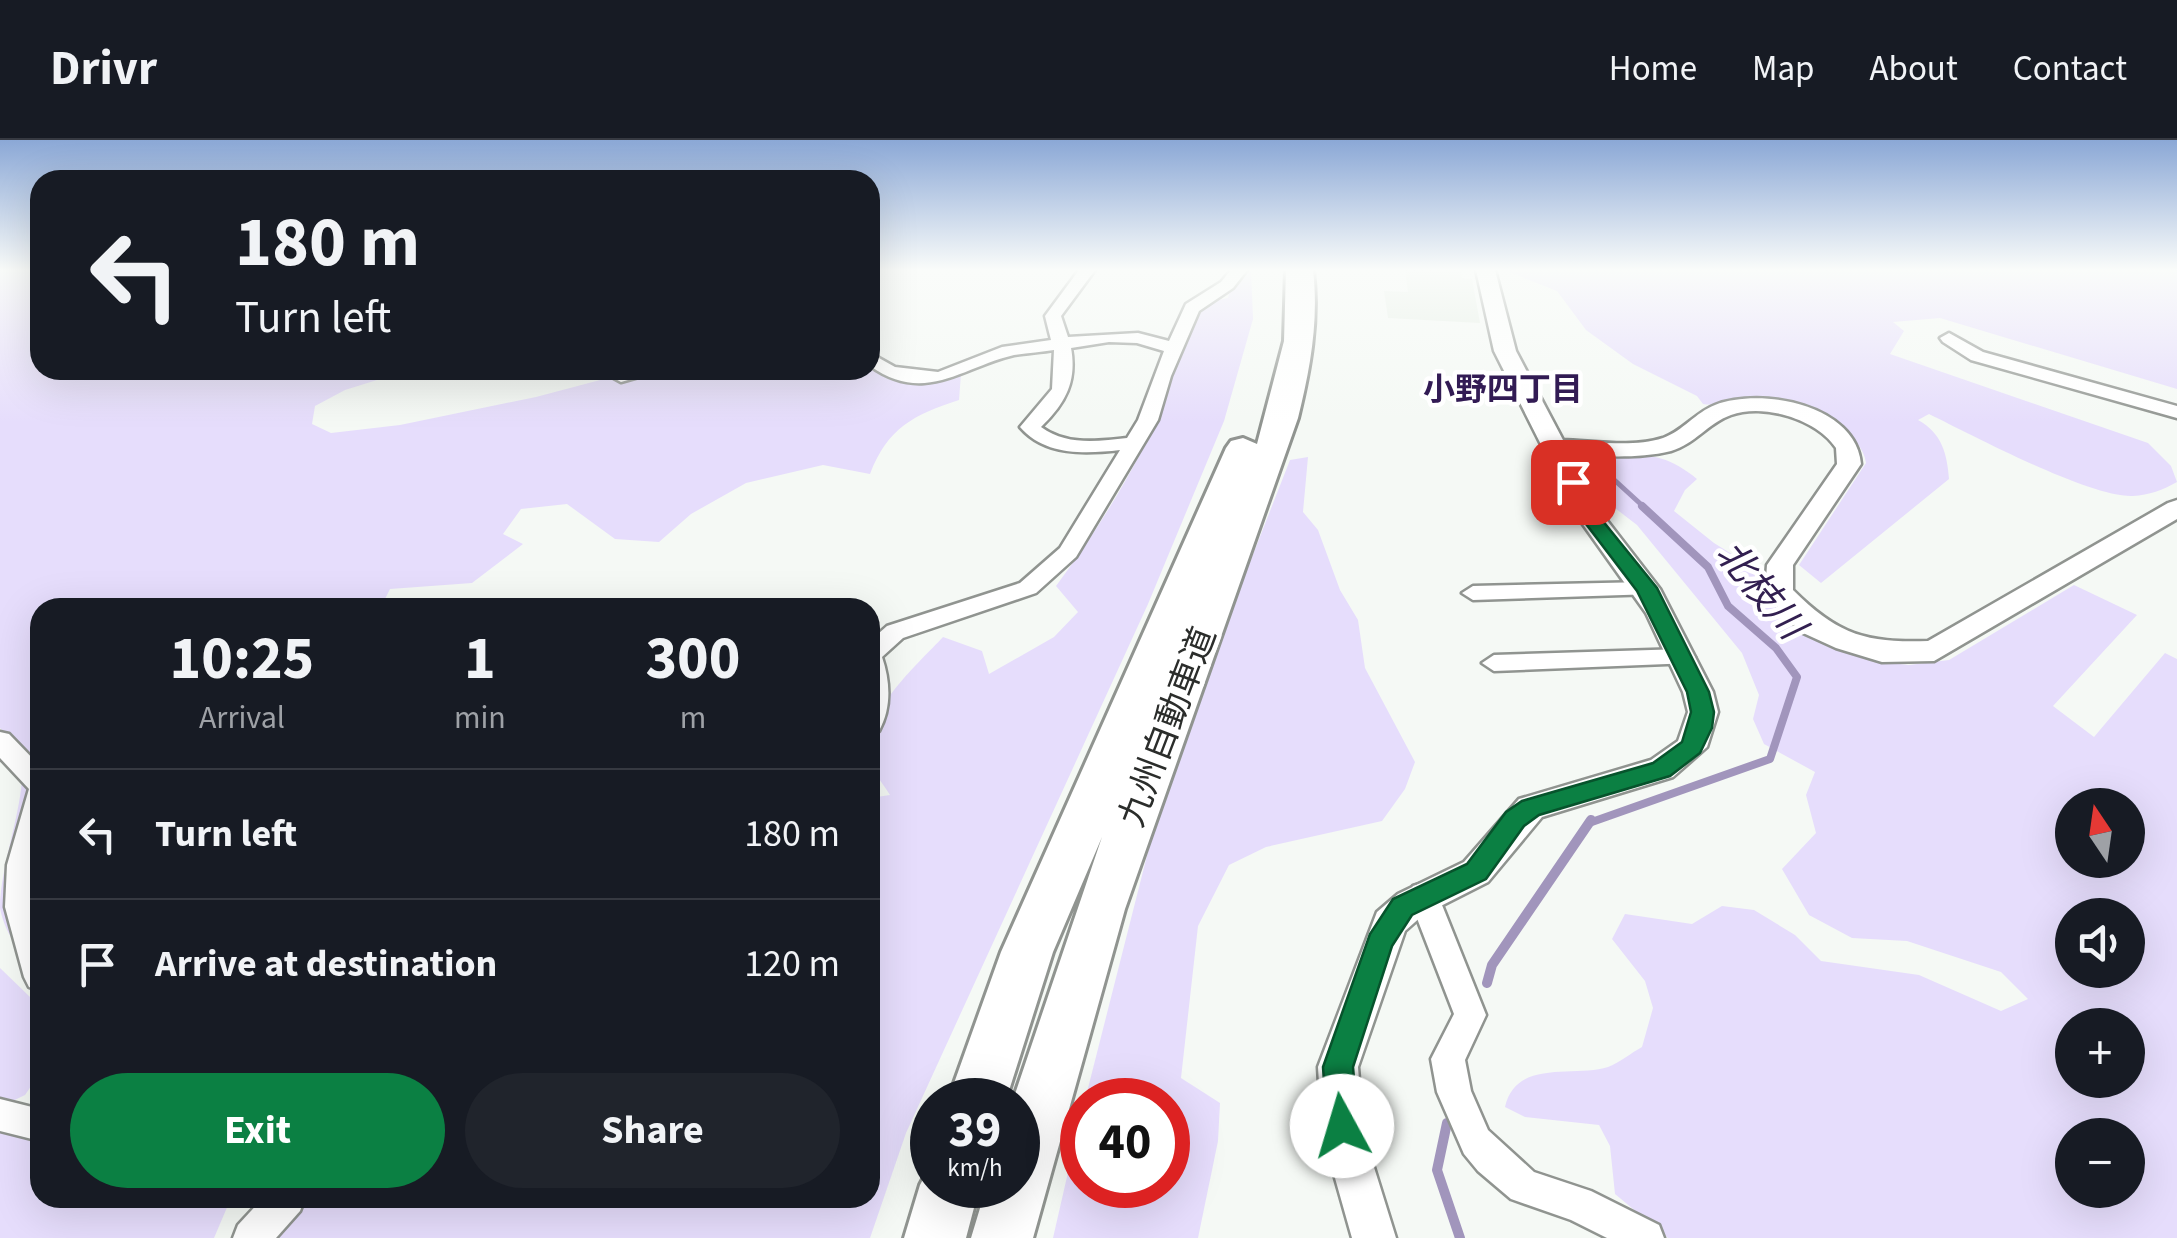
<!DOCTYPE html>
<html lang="en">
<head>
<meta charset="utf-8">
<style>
  body { margin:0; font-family:"Source Sans 3","Noto Sans JP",sans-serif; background:#20242c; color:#f1f3f6; height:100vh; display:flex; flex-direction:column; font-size:38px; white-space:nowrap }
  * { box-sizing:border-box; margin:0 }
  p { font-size:32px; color:#9ea1a6 }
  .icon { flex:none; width:55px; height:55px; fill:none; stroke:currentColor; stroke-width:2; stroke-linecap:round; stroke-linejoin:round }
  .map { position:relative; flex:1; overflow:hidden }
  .panel { position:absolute; left:30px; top:458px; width:850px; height:610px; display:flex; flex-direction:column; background:#171b24; border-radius:30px; box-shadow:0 10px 40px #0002 }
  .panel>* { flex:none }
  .top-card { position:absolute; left:30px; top:30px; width:850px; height:210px; border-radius:30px; box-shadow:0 10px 40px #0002; background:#171b24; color:#f1f3f6; overflow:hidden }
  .needle { width:65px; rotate:347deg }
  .tools { position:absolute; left:2055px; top:648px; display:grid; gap:20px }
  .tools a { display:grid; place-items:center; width:90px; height:90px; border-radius:50%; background:#171b24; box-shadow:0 10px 40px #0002; font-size:50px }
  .speed { position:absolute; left:910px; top:938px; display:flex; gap:20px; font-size:50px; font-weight:700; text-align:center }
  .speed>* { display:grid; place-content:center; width:130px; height:130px; border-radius:50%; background:#171b24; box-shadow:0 10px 40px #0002; line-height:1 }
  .speed small { font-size:25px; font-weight:400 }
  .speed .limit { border:15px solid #d22; background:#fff; color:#111 }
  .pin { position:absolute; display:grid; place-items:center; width:85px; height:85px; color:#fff; margin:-42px; border-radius:20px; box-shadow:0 5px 15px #0006 }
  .me { position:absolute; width:110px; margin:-55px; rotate:354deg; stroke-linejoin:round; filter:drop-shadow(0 0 8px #0008) }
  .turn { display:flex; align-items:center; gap:35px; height:210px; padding:0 40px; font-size:45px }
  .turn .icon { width:130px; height:130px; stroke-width:2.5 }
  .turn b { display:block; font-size:70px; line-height:85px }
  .eta { display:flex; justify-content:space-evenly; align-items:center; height:170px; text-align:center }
  .eta b { font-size:60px; font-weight:700; line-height:70px }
  .action { display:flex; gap:20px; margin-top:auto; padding:20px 40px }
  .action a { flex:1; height:115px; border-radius:60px; background:#0b8043; color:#fff; font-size:40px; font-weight:700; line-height:115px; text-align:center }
  .action a+a { background:#20242c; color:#f1f3f6 }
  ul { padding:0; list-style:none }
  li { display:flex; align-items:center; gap:30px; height:130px; padding:0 40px; border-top:2px solid #363941 }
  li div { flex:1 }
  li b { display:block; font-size:38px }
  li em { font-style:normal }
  header { display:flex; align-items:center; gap:60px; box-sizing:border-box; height:140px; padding:0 50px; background:#171b24; border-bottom:2px solid #363941 }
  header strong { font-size:48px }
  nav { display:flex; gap:55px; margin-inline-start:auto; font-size:35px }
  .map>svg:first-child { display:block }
</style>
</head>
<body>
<header>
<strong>Drivr</strong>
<nav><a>Home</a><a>Map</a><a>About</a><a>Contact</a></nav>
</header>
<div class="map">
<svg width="2177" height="1098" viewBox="0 0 2177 1098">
  <rect width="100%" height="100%" fill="#f5f9f5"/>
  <path fill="#e4ede3" d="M 1405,130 L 1461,132 L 1462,138 L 1472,139 L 1480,183 L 1388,178 L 1384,151 L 1408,152 Z"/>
  <g fill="#e6ddfc" fill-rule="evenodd">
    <path d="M 0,130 L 40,130 L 40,230 L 409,230 L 345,250 L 315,266 L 312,284 L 331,293 L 400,285 L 536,257 L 638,230 L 870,230 L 870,223 L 961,234 L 959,260 C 914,275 888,287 870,334 L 823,325 L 746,343 L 691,374 L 659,402 L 615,399 L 567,364 L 521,369 L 503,394 L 523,404 L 472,443 L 390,449 L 381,467 L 40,468 L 40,835 C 23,815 5,796 0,768 C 0,722 28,657 21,620 C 18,606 10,598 0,588 Z"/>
    <path d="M 1236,130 L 1251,130 L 1253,179 L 1224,281 L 1148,464 L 906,993 L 870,1098 L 258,1098 L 299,1058 L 870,1058 L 870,658 L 890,655 C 884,645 873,632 870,621 C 858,576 916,526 943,497 L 982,511 L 989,534 L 1054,497 L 1078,472 L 1056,446 C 1099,388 1141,322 1167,254 C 1177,229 1178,196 1194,174 C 1202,163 1215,161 1228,158 Z"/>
    <path d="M 1504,130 L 2177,130 L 2177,249 L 1940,178 L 1893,182 L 1904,191 L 1890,214 L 2148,303 L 2171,326 L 2177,342 C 2163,350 2149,355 2133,356 C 2090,358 1972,295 1929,274 L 1918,280 C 1942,293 1947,314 1949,339 L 1821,443 L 1799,425 L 1866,323 C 1862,284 1784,259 1749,259 C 1734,258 1717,267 1703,264 L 1697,256 L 1633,224 L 1586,190 L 1557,151 Z"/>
    <path d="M 1602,315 C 1643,315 1663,311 1697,339 L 1685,350 L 1674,371 L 1714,403 L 1759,431 L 1764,456 L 1809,496 L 1875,521 L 1909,525 L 1949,520 L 2074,445 L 2137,475 L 2053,566 L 2094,597 L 2165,513 L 2177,519 L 2177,1098 L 1668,1098 L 1615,1054 L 1610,1006 L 1599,985 L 1525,977 L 1505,967 C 1516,918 1575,938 1608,927 C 1619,923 1631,913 1642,907 L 1653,868 L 1645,841 L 1612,799 L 1625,774 L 1692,784 L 1722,766 L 1754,770 L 1795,795 L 1821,821 L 1919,835 L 2001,871 L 2028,859 L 2001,832 L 1907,801 L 1852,798 L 1809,775 L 1782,729 L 1816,693 L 1806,655 L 1815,632 L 1764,604 L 1753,579 L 1759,555 L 1742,513 L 1637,385 L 1598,355 L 1586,326 L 1596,326 ZM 2072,665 L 2128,665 L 2128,720 L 2072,720 ZM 2072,775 L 2128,775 L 2128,830 L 2072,830 ZM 2072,885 L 2128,885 L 2128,940 L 2072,940 ZM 2072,995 L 2128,995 L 2128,1050 L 2072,1050 Z"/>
    <path d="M 1308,317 L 1303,372 L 1318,390 L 1340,450 L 1358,480 L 1365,528 L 1415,622 L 1405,649 L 1382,681 L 1266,707 L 1229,725 L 1198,786 L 1181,938 L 1220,963 L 1218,1001 L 1198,1098 L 1053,1098 L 1082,971 L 1082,1045 L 1168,1045 L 1168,960 L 1085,960 L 1169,629 L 1290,320 Z"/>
    <path d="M 0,828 L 30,857 L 40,884 L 40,933 L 25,955 L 0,967 Z"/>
    <path d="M 40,970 L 40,1058 L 231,1058 L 214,1098 L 0,1098 L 0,984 Z"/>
  </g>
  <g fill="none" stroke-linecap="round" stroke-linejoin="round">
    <path stroke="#a195bc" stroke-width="5" d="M 1598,325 L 1645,368"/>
    <path stroke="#a195bc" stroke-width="8" d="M 1589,683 L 1770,619 L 1797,537 L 1776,508 L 1728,466 L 1708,427 L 1642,366"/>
    <g stroke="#a195bc" stroke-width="10">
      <path d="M 1487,843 L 1492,825 L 1591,680"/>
      <path d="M 1447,983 L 1437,1030 L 1460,1098"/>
    </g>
    <g stroke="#909490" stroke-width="5">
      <g id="minor">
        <path d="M 1079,130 L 1095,130 L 1061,176 L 1068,197 L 1138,193 L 1169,201 L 1186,164 L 1221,142 L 1231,130 L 1247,130 L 1233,148 L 1199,171 L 1171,236 L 1158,280 L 1076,417 L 1036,453 L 903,498 L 882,517 C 890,541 892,567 879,591 L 870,593 L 870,501 L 887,486 L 1020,443 L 1060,408 L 1120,310 C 1085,314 1045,316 1020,287 L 1052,249 L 1054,210 C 1041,212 1027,213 1014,215 C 962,227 925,265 870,226 L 870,213 L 895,227 L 938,232 L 1002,207 L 1051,200 L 1045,176 ZM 1109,202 L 1137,203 L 1164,211 L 1138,280 L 1127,298 C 1098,301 1067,306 1041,287 C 1066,263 1077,241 1071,208 Z"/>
        <path d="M 1949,193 L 1983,212 L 2177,266 L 2177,278 L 1971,220 L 1943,202 L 1940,198 Z"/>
        <path d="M 628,230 L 663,230 L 621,242 L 612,237 Z"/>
        <path d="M 1646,442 L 1654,444 L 1657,449 L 1654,454 L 1473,460 L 1462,453 L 1473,446 Z"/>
        <path d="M 1683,509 L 1695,517 L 1692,523 L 1494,531 L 1482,523 L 1494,515 Z"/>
        <path d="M 0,592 L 9,594 L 40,626 L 35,767 L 40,784 L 40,851 L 29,847 L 24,837 L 5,767 L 7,725 L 29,649 L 0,618 Z"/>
        <path d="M 1423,743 L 1433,746 L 1438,755 L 1486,875 L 1465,920 L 1471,951 L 1488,990 L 1534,1032 L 1591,1051 L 1659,1085 L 1664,1098 L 1607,1098 L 1571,1080 L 1511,1059 L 1478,1031 L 1464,1014 L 1437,952 L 1431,919 L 1454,874 L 1408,755 L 1413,746 Z"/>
        <path d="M 0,959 L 40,969 L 40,1001 L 0,991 Z"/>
        <path d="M 263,1058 L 305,1058 L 300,1071 L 276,1098 L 233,1098 L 238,1085 Z"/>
      </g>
    </g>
    <g stroke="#909490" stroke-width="5">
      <path id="tertiary" d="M 1476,130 L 1495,130 L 1516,211 L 1563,300 C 1594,301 1632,308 1663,298 C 1683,291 1696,272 1715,265 C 1762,247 1856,265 1861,324 L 1793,425 L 1793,450 C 1838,495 1866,503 1928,501 L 2168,363 L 2177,360 L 2177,379 L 1934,521 L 1882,522 L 1836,508 L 1801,492 L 1765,452 L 1767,425 L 1837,324 L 1836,308 C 1817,279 1763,263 1731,275 C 1708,283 1695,304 1671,311 C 1638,319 1604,316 1570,315 L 1602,374 L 1660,449 L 1713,552 L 1718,572 L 1707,607 L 1673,637 L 1542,677 L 1488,742 L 1423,775 L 1405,791 L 1358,927 L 1363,992 L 1396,1098 L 1352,1098 L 1322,992 L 1318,927 L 1377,772 L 1398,754 L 1464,722 L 1519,659 L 1651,620 L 1678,601 L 1688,572 L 1683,552 L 1646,473 L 1577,376 L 1494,211 Z"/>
    </g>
    <g stroke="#909490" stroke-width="6">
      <g id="motorway">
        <path d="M 1286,130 L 1313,130 C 1319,181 1310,229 1298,278 L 1125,769 L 1033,1098 L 971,1098 L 987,1045 L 1018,1045 L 1018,960 L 1013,960 L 1102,697 L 1053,812 L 1006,960 L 948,960 L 1001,812 L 1226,308 L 1231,301 L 1243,298 L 1257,304 L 1284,201 Z"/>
        <path d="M 932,1022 L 932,1045 L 980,1045 L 966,1098 L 904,1098 L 920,1045 Z"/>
      </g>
    </g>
    <use href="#minor" fill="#fff" fill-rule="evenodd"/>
    <use href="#tertiary" fill="#fff" fill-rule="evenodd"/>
    <use href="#motorway" fill="#fff" fill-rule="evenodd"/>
  </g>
  <linearGradient id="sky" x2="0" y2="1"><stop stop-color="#8ba8d6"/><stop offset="0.46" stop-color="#fafcfa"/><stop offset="1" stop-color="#fafcfa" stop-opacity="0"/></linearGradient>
  <rect width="2177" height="283" fill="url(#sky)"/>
  <path fill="#0b8043" stroke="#07532c" stroke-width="2.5" d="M 1573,336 L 1580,338 L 1598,375 L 1657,448 L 1709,552 L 1714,572 L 1712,588 L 1700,613 L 1670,636 L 1539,675 L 1524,686 L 1486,739 L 1412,775 L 1392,806 L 1353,927 L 1358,986 L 1353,997 L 1342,1001 L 1331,997 L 1327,986 L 1323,927 L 1370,794 L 1393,759 L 1467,724 L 1506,672 L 1522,661 L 1653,623 L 1682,602 L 1691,572 L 1687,552 L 1637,451 L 1580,376 L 1564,342 Z"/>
  <g text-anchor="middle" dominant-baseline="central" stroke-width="9" stroke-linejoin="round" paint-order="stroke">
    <g font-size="32" font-weight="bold" fill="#321b54" stroke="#fff">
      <text x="1503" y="250">小野四丁目</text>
    </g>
    <g font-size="35" fill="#2b2d2b" stroke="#fff">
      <text transform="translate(1168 587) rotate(-69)">九州自動車道</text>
    </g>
    <g font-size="38" font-style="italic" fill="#321f50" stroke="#fff">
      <text transform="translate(1760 450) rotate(50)">北枝川</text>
    </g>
  </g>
</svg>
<div class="tools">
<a><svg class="needle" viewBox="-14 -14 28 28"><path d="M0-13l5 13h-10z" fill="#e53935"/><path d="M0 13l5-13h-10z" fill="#9ea1a6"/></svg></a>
<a><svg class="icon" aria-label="sound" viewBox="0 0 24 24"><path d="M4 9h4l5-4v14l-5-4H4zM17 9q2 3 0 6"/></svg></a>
<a>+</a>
<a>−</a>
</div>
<div class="speed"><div>39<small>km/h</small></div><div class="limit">40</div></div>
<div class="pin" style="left:1573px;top:342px;background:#d93025"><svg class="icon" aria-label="arrive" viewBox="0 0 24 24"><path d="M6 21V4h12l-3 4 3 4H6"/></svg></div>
<svg class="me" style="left:1342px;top:986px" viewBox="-20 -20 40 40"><circle r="19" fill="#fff"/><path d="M0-13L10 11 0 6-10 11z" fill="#0b8043"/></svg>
<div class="top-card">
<div class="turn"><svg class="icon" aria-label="left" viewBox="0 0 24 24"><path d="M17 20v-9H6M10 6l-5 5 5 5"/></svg><div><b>180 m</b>Turn left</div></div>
</div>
<section class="panel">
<div class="eta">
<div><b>10:25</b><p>Arrival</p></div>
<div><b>1</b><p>min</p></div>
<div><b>300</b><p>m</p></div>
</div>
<ul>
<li><svg class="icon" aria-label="left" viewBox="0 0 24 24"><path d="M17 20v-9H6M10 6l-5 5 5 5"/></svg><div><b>Turn left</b></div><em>180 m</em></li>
<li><svg class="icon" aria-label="arrive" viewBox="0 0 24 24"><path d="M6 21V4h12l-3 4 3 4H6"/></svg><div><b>Arrive at destination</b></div><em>120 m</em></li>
</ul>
<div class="action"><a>Exit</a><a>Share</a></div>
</section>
</div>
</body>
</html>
